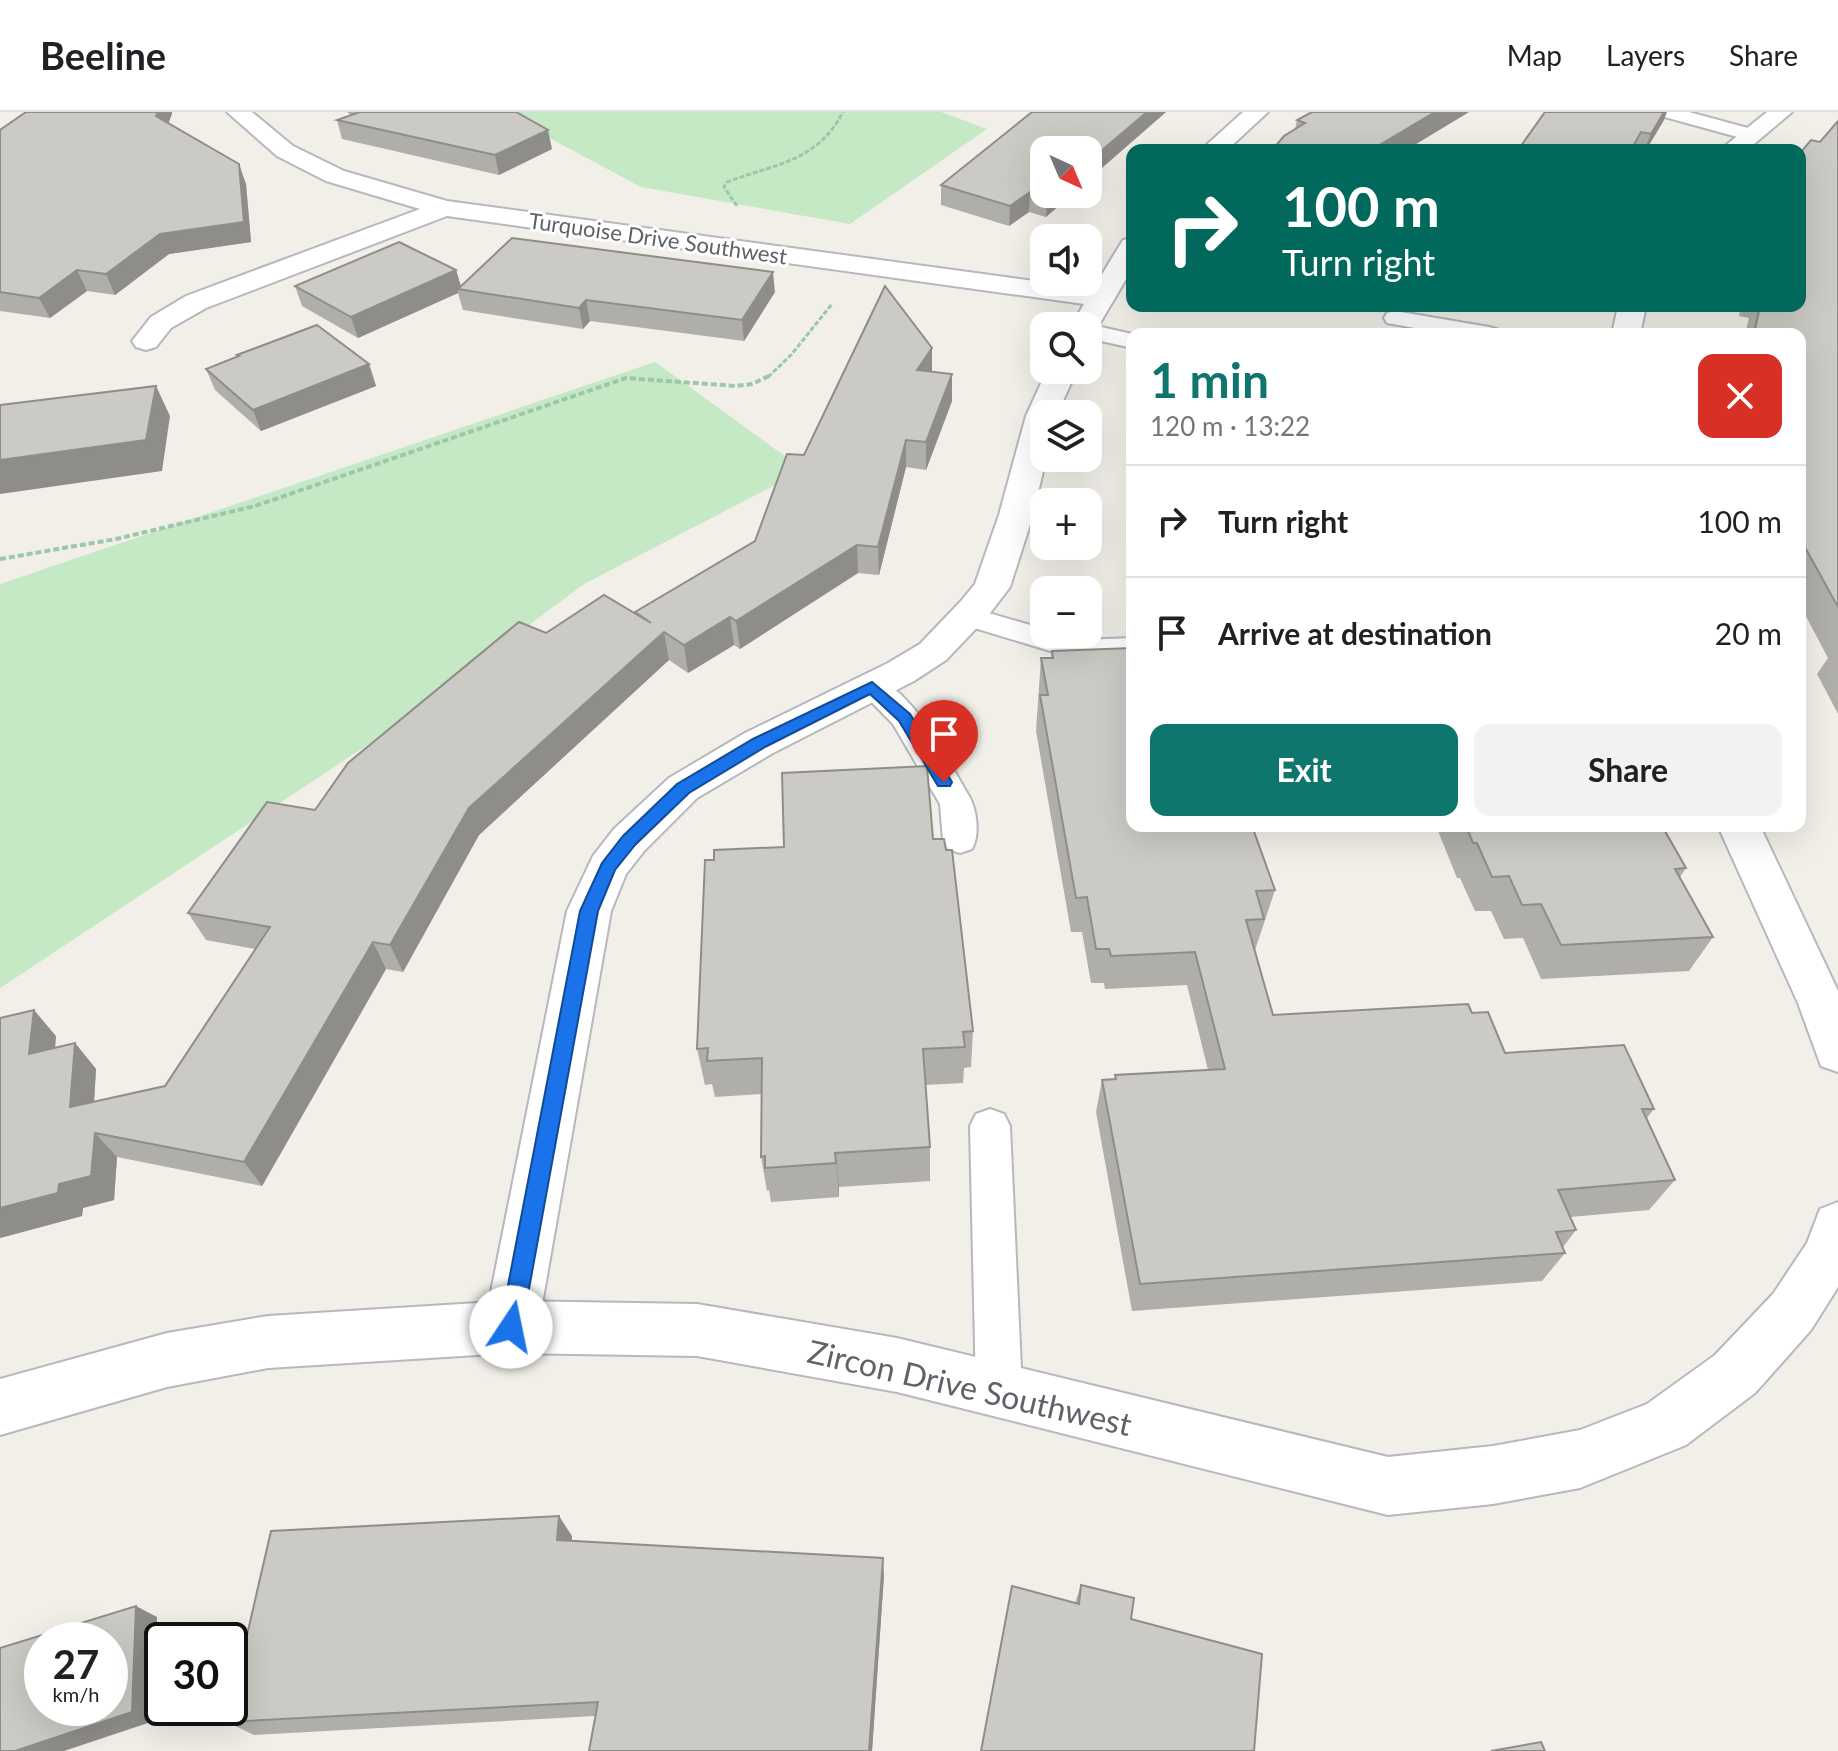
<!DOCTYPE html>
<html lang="en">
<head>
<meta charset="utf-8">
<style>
  body { margin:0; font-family:Lato,sans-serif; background:#f2f2f2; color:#202124; height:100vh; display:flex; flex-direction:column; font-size:30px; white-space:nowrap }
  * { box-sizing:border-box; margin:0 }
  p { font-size:26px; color:#757577 }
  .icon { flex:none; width:44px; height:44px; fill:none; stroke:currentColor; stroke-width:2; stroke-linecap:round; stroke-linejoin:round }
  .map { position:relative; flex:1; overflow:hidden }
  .sheet { position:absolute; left:1126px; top:216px; width:680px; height:504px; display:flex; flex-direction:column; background:#fff; border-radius:16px; box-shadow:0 8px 32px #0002 }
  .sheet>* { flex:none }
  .hud { position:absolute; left:1126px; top:32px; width:680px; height:168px; border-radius:16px; box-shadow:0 8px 32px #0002; background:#00695c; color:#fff; overflow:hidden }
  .needle { width:52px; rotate:136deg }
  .fabs { position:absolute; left:1030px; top:24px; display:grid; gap:16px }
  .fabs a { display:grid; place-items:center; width:72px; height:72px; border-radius:16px; background:#fff; box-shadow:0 8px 32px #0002; font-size:40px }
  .speed { position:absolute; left:24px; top:1510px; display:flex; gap:16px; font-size:40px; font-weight:700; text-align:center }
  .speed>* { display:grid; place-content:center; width:104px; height:104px; border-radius:50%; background:#fff; box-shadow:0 8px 32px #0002; line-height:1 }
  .speed small { font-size:20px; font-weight:400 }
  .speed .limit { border:4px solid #111; border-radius:12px; background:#fff; color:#111 }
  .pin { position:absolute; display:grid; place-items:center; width:68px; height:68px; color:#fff; margin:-82px -34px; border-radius:50% 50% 50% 0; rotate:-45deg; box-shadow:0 0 8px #0007 }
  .pin .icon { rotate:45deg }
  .me { position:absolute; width:88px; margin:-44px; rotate:11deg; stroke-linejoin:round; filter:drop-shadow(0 0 6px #0008) }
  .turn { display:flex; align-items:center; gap:28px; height:168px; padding:0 24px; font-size:36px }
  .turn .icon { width:104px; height:104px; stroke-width:2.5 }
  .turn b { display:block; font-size:56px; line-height:68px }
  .round { display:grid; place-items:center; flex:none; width:84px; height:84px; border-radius:16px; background:#f2f2f2 }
  .headline { display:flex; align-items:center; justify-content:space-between; height:136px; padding:0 24px }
  h1 { font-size:48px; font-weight:700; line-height:60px; color:#0f766e }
  .cta { display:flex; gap:16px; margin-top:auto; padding:16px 24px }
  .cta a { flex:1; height:92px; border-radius:16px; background:#0f766e; color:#fff; font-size:32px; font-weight:700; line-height:92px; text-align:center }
  .cta a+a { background:#f2f2f2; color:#202124 }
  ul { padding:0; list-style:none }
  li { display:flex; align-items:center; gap:24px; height:112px; padding:0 24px; border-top:2px solid #e0e0e0 }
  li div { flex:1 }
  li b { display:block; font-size:30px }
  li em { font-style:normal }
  header { display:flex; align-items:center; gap:48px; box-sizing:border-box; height:112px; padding:0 40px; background:#fff; border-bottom:2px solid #e0e0e0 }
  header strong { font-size:38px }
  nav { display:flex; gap:44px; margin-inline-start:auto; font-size:28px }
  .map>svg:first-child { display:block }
</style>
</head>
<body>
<header>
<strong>Beeline</strong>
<nav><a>Map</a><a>Layers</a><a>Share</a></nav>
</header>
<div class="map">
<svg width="1838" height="1639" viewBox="0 0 1838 1639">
  <rect width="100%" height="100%" fill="#f1efe8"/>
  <g fill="#c5e8c5">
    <path d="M 501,0 L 941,0 L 987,17 L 850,112 L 641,75 Z"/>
    <path d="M 655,250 L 804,358 L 584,472 L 372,630 L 0,876 L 0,472 Z"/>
  </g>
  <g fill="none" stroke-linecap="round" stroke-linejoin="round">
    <g stroke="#b5b8bc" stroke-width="4">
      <g id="service">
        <path d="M 1659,0 L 1689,0 L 1759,19 L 1762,23 L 1752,29 L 1661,4 Z"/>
        <path d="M 1395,199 L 1489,215 L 1497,217 L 1501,222 L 1448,222 L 1387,211 L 1384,206 L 1387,201 Z"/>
        <path d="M 1088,212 L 1132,222 L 1132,236 L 1088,226 L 1088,214 L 1080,214 Z"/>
        <path d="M 968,495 L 1044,517 L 1044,522 L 1060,522 L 1081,528 L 1132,526 L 1132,546 L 1080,548 L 958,511 L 953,504 L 958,497 Z"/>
        <path d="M 872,565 C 913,576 947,648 969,684 C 977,698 980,723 972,737 L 960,741 L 948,737 L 943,728 L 940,692 L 893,612 L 857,575 L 861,568 Z"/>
        <path d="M 990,997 L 1004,1002 L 1010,1014 L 1022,1278 L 1015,1294 L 999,1301 L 983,1294 L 976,1278 L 970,1014 L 976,1002 Z"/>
      </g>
    </g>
    <g stroke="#b5b8bc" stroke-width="4">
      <g id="minor">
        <path d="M 227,0 L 252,0 L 293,34 L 344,59 L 447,89 L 1093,177 L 1123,128 L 1132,126 L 1132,157 L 1096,218 L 1088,220 L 1088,214 L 1072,212 L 1084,192 L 447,104 L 206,196 L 171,216 L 156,235 L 146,238 L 136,235 L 132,229 L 151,205 L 186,184 L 420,97 L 326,69 L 277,44 Z"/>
        <path d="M 1243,0 L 1268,0 L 1227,38 L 1201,38 Z"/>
        <path d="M 1047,258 L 1077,258 L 1057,302 L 1044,302 L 1046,346 L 1033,403 L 1010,475 L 987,505 L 946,548 L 914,569 L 773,641 L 697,686 L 644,739 L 626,762 L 611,799 L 538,1215 L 530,1233 L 511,1241 L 492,1233 L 484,1215 L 567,799 L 593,744 L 614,717 L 669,666 L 745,621 L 888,551 L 920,532 L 961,489 L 975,472 L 999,403 L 1026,304 Z"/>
      </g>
    </g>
    <g stroke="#b5b8bc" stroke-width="4">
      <g id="tertiary">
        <path d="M 1767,0 L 1792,0 L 1747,38 L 1720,38 Z"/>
        <path d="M 1618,194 L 1646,194 L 1640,222 L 1612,222 Z"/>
        <path d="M 1718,714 L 1760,714 L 1838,879 L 1838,960 L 1821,954 L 1798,891 Z"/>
        <path d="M 1838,1090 L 1838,1175 L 1811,1218 L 1755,1281 L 1686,1333 L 1580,1376 L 1493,1392 L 1388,1403 L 897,1280 L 697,1244 L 511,1241 L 268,1256 L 167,1275 L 0,1323 L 0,1267 L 167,1221 L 268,1204 L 511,1189 L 697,1192 L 897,1226 L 1388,1345 L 1493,1334 L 1580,1318 L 1647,1292 L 1715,1243 L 1773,1182 L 1807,1131 L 1820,1097 Z"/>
      </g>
    </g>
    <g stroke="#9cc7a9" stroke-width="3" stroke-dasharray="5 2" stroke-linecap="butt">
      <path d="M 737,94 L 724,75 L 727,70 C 775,52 817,50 843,0"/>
      <path d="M 768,265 L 791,243 L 832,192"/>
    </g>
    <path stroke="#9cc7a9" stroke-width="4" stroke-dasharray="6 3" stroke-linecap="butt" d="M 0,447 L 116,427 L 255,394 L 626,266 L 736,274 L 752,272 L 771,263"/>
    <use href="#service" fill="#fff" fill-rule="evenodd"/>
    <use href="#minor" fill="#fff" fill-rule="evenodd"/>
    <use href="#tertiary" fill="#fff" fill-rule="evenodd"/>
  </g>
  <g fill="#afaea9">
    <path d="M 26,0 L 172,0 L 168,11 L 246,72 L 251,130 L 169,142 L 115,183 L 87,179 L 50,206 L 0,199 L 0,18 Z"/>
    <path d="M 347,0 L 516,0 L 552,37 L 499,63 L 342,27 L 337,8 L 351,3 Z"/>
    <path d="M 1166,0 L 1088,68 L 1088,38 L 1072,82 L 1046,105 L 1029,100 L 1009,114 L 941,93 L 941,73 Z"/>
    <path d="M 1312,0 L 1469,0 L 1406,38 L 1295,17 L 1297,8 Z"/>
    <path d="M 1664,8 L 1646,38 L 1518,38 Z"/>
    <path d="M 1838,9 L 1838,602 L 1817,562 L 1828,546 L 1800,493 L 1800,222 L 1745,222 L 1749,206 L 1739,204 L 1741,194 L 1800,194 L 1820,30 Z"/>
    <path d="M 456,158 L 461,175 L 775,180 L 744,229 L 590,209 L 583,217 L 463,198 L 458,181 L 358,226 L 302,194 L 295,174 Z"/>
    <path d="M 1510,194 L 1615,194 L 1615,195 Z"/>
    <path d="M 237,243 L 369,252 L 376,274 L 261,319 L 215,278 L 206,257 L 238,245 Z"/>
    <path d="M 932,260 L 952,262 L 952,289 L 926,358 L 906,355 L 879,463 L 858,461 L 740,537 L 734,533 L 688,561 L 669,548 L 479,723 L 403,860 L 386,857 L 262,1074 L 117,1045 L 114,1088 L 83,1096 L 82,1104 L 0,1126 L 0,906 L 56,924 L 55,936 L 75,931 L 96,957 L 94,990 L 165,974 L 255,837 L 206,828 L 188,801 L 315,698 L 546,521 L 635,502 L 635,500 L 755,429 L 804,343 Z"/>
    <path d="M 1052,539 L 1275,778 L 1255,838 L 1273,903 L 1472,901 L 1505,941 L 1654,997 L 1646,1007 L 1675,1068 L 1649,1098 L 1570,1105 L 1576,1118 L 1563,1135 L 1565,1141 L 1542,1169 L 1132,1199 L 1096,1000 L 1102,968 L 1115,967 L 1115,963 L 1208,958 L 1187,873 L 1105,877 L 1104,871 L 1091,871 L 1082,820 L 1071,820 L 1036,619 L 1041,546 L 1051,546 Z"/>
    <path d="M 1436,714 L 1662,714 L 1686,756 L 1680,765 L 1713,825 L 1689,859 L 1541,867 L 1523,826 L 1504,827 L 1491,799 L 1475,799 L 1460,766 L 1457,766 Z"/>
    <path d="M 933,727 L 973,919 L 971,955 L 964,956 L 963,971 L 925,973 L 930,1035 L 930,1069 L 839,1075 L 839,1085 L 771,1090 L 769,1078 L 767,1079 L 761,1045 L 761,982 L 715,985 L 712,972 L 705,973 L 697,937 Z"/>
    <path d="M 572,1424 L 572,1428 L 884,1463 L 872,1639 L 589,1639 L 595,1604 L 254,1623 L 227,1610 Z"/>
    <path d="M 1081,1473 L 1131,1507 L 1075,1491 Z"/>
  </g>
  <g fill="#8f8d8a">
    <path d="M 158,0 L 172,0 L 172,2 L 164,23 L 156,4 Z"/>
    <path d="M 1147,0 L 1166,0 L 1088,68 L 1088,50 Z"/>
    <path d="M 1435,0 L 1469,0 L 1406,38 L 1371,38 Z"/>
    <path d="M 1664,0 L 1667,0 L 1664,8 L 1646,38 L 1644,38 L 1651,22 Z"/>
    <path d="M 548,18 L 552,37 L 499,63 L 495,43 Z"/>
    <path d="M 239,52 L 246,72 L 251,130 L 169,142 L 115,183 L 106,162 Z"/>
    <path d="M 1030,80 L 1029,100 L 1009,114 L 1010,94 Z"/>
    <path d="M 1051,82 L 1072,82 L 1046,105 L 1047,85 Z"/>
    <path d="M 77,158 L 87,179 L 50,206 L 39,186 Z"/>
    <path d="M 456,158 L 462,178 L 458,177 L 458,181 L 358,226 L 351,205 Z"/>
    <path d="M 773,160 L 775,180 L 744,229 L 742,208 Z"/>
    <path d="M 586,188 L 590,209 L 583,217 L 579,196 Z"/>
    <path d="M 932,236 L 932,263 L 917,258 Z"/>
    <path d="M 369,252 L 376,274 L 261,319 L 253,298 Z"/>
    <path d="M 952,262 L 952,289 L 926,358 L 926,330 Z"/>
    <path d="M 156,274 L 170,304 L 162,359 L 0,382 L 0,348 Z"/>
    <path d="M 906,328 L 906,355 L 879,463 L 878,435 Z"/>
    <path d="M 857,433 L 858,461 L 740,537 L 736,509 Z"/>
    <path d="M 730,505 L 734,533 L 688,561 L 684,533 Z"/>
    <path d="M 664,520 L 669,548 L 479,723 L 403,860 L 390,833 L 469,696 Z"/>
    <path d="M 373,830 L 386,857 L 262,1074 L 244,1050 Z"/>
    <path d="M 34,898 L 56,924 L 52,968 L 29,942 Z"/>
    <path d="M 75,931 L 96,957 L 92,1020 L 70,995 Z"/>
    <path d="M 95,1021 L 117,1045 L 114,1088 L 83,1096 L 82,1104 L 0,1126 L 0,1096 Z"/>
    <path d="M 835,1041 L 839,1075 L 839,1085 L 836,1051 Z"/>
    <path d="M 559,1404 L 572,1424 L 570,1446 L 557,1428 Z"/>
    <path d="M 883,1446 L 884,1463 L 872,1639 L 869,1639 Z"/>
    <path d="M 136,1494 L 157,1505 L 154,1609 L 64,1639 L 15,1639 Z"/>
  </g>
  <g fill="#cccac5" stroke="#8f8d8a" stroke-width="2" fill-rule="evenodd">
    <path d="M 26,0 L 158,0 L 156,4 L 239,52 L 244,110 L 160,122 L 106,162 L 77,158 L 39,186 L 0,180 L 0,18 Z"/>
    <path d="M 360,0 L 516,0 L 548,18 L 495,43 L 337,8 Z"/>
    <path d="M 1032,0 L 1147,0 L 1088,50 L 1088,38 L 1044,38 L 1044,82 L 1051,82 L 1047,85 L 1030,80 L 1010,94 L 941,73 Z"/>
    <path d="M 1312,0 L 1435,0 L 1371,38 L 1272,38 L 1284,24 L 1305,11 L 1297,8 Z"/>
    <path d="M 1545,0 L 1664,0 L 1651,22 L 1641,20 L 1631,38 L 1518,38 Z"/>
    <path d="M 1838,9 L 1838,495 L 1801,428 L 1800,422 L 1800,222 L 1754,222 L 1760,194 L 1800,194 L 1800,41 L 1811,28 L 1820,30 Z"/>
    <path d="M 512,126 L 773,160 L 742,208 L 586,188 L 579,196 L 458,177 Z"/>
    <path d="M 399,130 L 456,158 L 351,205 L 295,174 Z"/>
    <path d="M 885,174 L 932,236 L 917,258 L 952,262 L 926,330 L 906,328 L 878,435 L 857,433 L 736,509 L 730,505 L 684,533 L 664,520 L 469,696 L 390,833 L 373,830 L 244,1050 L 95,1021 L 91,1064 L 59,1072 L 58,1081 L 0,1096 L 0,906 L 34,898 L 29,942 L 75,931 L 70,995 L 165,974 L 270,815 L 188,801 L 267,690 L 315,698 L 348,651 L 519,510 L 546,521 L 604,483 L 651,511 L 635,500 L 755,429 L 787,342 L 804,343 Z"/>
    <path d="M 317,213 L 369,252 L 253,298 L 206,257 L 239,244 L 237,243 Z"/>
    <path d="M 156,274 L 146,328 L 0,348 L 0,293 Z"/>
    <path d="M 1132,536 L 1132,714 L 1252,714 L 1275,778 L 1256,779 L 1264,807 L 1246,808 L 1273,903 L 1468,892 L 1472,901 L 1488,900 L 1505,941 L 1624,933 L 1654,997 L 1642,997 L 1675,1068 L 1558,1078 L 1576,1118 L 1556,1120 L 1565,1141 L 1140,1172 L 1102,968 L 1116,967 L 1115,963 L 1225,957 L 1195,840 L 1111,844 L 1109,837 L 1096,837 L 1087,785 L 1076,786 L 1040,583 L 1048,583 L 1041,546 L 1053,546 L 1052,539 Z"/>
    <path d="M 927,654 L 933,727 L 944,727 L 946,738 L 952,738 L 973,919 L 963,920 L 965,935 L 923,937 L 930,1035 L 835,1041 L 836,1051 L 765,1056 L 765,1044 L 761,1045 L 762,946 L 707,949 L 708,936 L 697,937 L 705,748 L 714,748 L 714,738 L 784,735 L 782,661 Z"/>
    <path d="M 1466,714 L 1662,714 L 1686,756 L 1675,757 L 1713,825 L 1561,833 L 1541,792 L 1522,793 L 1509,764 L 1492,765 L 1477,731 L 1473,731 Z"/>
    <path d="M 559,1404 L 557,1428 L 883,1446 L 869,1639 L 589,1639 L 598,1590 L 227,1610 L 271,1419 Z"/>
    <path d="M 1081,1473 L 1134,1486 L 1131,1507 L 1262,1542 L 1254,1639 L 981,1639 L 1012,1474 L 1079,1492 Z"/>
    <path d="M 136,1494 L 132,1600 L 15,1639 L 0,1639 L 0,1536 ZM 42,1528 L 110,1528 L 110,1596 L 42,1596 Z"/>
    <path d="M 1541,1630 L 1545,1639 L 1491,1639 Z"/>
  </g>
  <path fill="#1a73e8" stroke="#114b97" stroke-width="2" d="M 872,570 L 910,602 L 952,670 L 950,674 L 938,674 L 899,609 L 870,582 L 765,635 L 689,681 L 635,733 L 615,758 L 598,799 L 522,1215 L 519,1222 L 511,1225 L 503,1222 L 500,1215 L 580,799 L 602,751 L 623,724 L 677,672 L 753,627 Z"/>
  <g text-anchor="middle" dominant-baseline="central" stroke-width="6" stroke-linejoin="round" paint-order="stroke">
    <g font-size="22" fill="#5f6368" stroke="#fff">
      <text transform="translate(658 126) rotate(8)">Turquoise Drive Southwest</text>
    </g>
    <g font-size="32" fill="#5f6368" stroke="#fff">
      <text transform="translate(970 1275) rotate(13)">Zircon Drive Southwest</text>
    </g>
  </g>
</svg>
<div class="fabs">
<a><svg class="needle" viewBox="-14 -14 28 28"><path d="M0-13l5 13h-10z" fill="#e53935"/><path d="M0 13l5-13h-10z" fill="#757577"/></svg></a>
<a><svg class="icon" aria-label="sound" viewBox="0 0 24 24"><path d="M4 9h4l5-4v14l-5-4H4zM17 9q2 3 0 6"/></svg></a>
<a><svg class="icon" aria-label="search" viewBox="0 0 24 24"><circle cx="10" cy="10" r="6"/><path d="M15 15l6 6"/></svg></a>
<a><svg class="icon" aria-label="layers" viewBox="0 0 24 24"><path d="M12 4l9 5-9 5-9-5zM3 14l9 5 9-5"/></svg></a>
<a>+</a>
<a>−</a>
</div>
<div class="speed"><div>27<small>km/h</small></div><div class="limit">30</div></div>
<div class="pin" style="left:944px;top:670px;background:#d93025"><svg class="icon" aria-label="arrive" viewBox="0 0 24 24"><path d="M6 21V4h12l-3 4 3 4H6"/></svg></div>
<svg class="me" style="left:511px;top:1215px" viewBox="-20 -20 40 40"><circle r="19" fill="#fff"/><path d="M0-13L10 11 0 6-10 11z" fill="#1a73e8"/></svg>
<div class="hud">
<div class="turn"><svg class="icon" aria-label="right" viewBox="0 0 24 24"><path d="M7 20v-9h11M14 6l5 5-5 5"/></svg><div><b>100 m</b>Turn right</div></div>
</div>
<section class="sheet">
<div class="headline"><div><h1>1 min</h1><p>120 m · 13:22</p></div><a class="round" style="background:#d93025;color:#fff"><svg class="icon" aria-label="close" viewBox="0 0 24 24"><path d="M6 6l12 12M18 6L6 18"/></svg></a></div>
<ul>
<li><svg class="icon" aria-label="right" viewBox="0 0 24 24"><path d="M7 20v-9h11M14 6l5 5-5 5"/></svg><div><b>Turn right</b></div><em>100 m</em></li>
<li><svg class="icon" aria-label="arrive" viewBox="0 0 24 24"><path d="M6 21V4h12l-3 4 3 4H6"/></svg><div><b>Arrive at destination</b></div><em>20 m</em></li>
</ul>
<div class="cta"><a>Exit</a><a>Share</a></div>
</section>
</div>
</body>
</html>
